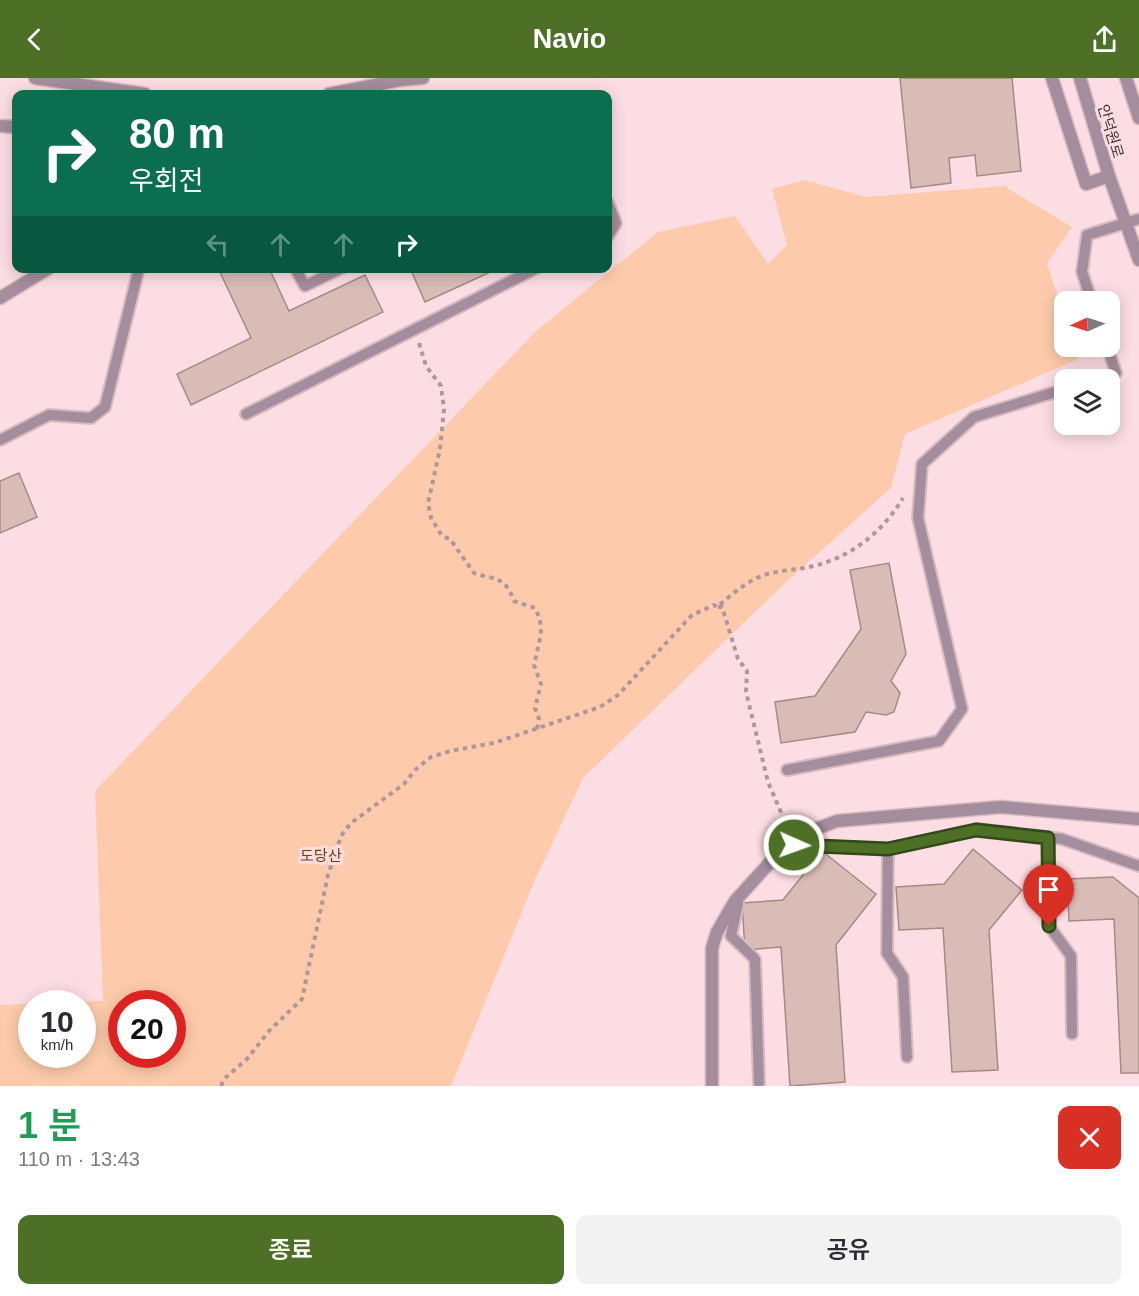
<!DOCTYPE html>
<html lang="ko">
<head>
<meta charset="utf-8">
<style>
  body { margin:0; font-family:Helvetica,"Noto Sans KR",sans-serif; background:#f2f2f3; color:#2b2b33; height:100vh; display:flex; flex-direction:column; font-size:22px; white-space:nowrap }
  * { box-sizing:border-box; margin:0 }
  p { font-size:20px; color:#7c7c81 }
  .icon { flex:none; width:33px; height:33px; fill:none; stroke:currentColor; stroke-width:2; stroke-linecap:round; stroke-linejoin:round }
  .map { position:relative; height:1008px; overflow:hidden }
  .details { display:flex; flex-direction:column; background:#fff; flex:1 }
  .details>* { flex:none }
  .hud { position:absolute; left:12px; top:12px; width:600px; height:183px; border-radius:12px; box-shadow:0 3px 15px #0003; background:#0b6e4f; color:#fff; overflow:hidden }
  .needle { width:39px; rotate:267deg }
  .controls { position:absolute; left:1054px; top:213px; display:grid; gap:12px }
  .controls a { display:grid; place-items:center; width:66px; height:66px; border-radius:12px; background:#fff; box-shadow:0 3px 15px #0003; font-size:30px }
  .speed { position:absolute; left:18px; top:912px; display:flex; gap:12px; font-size:30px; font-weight:700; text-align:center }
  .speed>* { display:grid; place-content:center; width:78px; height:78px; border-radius:50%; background:#fff; box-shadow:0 3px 15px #0003; line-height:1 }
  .speed small { font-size:15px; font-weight:400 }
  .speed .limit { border:9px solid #d22; background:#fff; color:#111 }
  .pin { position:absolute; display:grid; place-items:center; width:51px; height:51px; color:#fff; margin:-62px -26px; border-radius:50% 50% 50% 0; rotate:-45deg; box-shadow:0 0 6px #0007 }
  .pin .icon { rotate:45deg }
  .me { position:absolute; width:66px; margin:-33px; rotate:92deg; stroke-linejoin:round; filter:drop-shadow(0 0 4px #0008) }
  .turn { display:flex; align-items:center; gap:21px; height:126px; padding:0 18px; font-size:27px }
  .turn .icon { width:78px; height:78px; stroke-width:2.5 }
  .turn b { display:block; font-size:42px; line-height:51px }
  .lanes { display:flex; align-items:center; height:57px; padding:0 18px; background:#0003; justify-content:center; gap:30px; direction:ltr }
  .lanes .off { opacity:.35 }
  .round { display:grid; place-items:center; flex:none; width:63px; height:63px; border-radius:12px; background:#f2f2f3 }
  .head { display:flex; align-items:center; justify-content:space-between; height:102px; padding:0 18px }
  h1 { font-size:36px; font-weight:600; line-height:45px; color:#1e9e55 }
  .primary-button { display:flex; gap:12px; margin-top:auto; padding:12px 18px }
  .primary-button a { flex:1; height:69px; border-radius:12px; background:#4d6f26; color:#fff; font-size:24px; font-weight:600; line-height:69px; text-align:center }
  .primary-button a+a { background:#f2f2f3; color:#2b2b33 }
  header { display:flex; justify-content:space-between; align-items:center; height:78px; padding:0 18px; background:#4d6f26; color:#fff; font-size:27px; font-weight:600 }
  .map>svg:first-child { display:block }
</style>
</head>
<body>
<header><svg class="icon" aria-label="back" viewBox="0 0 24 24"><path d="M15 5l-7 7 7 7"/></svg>Navio<svg class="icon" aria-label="share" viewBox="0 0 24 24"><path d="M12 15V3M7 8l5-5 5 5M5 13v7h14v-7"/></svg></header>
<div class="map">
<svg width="1139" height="1008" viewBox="0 0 1139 1008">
  <rect width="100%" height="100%" fill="#fcdde3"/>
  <path fill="#fdcbab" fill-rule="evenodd" d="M 804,102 L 866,119 L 1004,108 L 1072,149 L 1047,185 L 1065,242 L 1065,268 L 1074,269 L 1078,281 L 905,356 L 891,410 L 785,505 L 583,700 L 534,804 L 451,1008 L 0,1008 L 0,927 L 32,926 L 32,976 L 82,976 L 82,926 L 32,926 L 103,923 L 95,713 L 536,253 L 658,154 L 735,138 L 768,186 L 787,167 L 772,111 ZM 122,926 L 172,926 L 172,976 L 122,976 Z"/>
  <g fill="#dabcb7" stroke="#a68a85" stroke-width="1.5">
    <path d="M 900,0 L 1012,0 L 1021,93 L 977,98 L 975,77 L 949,80 L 951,105 L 911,110 Z"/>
    <path d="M 218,190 L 269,190 L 289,233 L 365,197 L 383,234 L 191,327 L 177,296 L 251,260 Z"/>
    <path d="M 410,190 L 499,190 L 425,224 Z"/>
    <path d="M 19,395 L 37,439 L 0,455 L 0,403 Z"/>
    <path d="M 889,485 L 906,576 L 891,603 L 900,615 L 894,634 L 886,637 L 866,634 L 855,654 L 781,665 L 775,624 L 815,618 L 861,551 L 850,492 Z"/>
    <path d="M 973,771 L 1022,812 L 989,852 L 998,992 L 952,994 L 943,850 L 899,852 L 896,809 L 944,806 Z"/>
    <path d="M 822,773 L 876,816 L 836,867 L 845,1004 L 790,1008 L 781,869 L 745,872 L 742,825 L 783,822 Z"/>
    <path d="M 1113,799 L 1139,820 L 1139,995 L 1121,995 L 1114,841 L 1069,843 L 1067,801 Z"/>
  </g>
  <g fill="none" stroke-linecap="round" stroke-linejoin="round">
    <g stroke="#d7bbc1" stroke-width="14">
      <g id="service">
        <path d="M 608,125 L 616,145 L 608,158"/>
        <path d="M 295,190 L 305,208 L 342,190"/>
        <path d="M 1092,224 L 1082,194 L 1087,157 L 1139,141"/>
        <path d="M 1096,302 L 1116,295 L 1107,268"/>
        <path d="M 246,336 L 537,190"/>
        <path d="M 0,362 L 49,337 L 91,340 L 105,329 L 139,190"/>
        <path d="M 787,692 L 939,663 L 962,631 L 918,440 L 922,386 L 974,339 L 1065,311"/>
        <path d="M 1049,760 L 1049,848 L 1071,878 L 1072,956"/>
        <path d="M 888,771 L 887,875 L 903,899 L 907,979"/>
        <path d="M 776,785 L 794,767 L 888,771 L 976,751 L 1062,761 L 1139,788"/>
        <path d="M 738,825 L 731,858 L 755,881 L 759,1005"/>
      </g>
    </g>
    <g stroke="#d7bbc1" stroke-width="15">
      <g id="minor">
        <path d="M 35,0 L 145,16"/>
        <path d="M 1052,0 L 1086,106 L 1109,98"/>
        <path d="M 329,16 L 400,2 L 423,0"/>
        <path d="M 0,48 L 16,49"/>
        <path d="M 0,220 L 49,190"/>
        <path d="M 712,1008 L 712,870 L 717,854 L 735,823 L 792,760 L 837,743 L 1001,729 L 1139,741"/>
      </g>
    </g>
    <g stroke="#d7bbc1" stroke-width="15">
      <g id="tertiary">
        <path d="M 1080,0 L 1109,98 L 1139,182"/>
        <path d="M 1126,0 L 1139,40"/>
      </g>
    </g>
    <g stroke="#ae979b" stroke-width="4" stroke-dasharray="4.5 4.5" stroke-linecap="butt">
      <path d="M 419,265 L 426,288 L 441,308 L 444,331 L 440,371 L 428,425 L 431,440 L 442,458 L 450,461 L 474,495 C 495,503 504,496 514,523 L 535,530 L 540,541 L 541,556 L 534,587 L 541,606 L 535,630 L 539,641 L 537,651"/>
      <path d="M 718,529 L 722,529 L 738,581 L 747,593 L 746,614 L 768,704 L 786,746"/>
      <path d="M 221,1008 L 224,1001 L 247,981 L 269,953 L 302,921 L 328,797 L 341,758 L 351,745 L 404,706 L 415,692 L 431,679 L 450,673 L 494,665 L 600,629 L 618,617 L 692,537 L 714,527 L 717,529 C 729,519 741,508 755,501 C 771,492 791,493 809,489 C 849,481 882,455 903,420"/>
    </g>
    <use href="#service" stroke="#a48d9c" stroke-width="10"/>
    <use href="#minor" stroke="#a48d9c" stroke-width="12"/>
    <use href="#tertiary" stroke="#a48d9c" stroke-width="12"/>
  </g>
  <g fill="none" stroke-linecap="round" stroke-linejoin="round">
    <g stroke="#324819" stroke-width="15">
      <path id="route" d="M 794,767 L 888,771 L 976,752 L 1048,760 L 1049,848"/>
    </g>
    <use href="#route" stroke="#4d6f26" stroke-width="10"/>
  </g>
  <g text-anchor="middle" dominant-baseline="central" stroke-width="6" stroke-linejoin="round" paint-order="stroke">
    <g font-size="15" fill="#413537" stroke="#fcdde3">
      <text transform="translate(1111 53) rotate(73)">안덕원로</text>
    </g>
    <g font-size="15" fill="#7d3e03" stroke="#fcdde3">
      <text x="321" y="777">도당산</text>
    </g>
  </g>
</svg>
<div class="controls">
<a><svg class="needle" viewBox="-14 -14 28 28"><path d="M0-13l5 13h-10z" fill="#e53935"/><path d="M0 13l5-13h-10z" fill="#7c7c81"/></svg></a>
<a><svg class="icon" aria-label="layers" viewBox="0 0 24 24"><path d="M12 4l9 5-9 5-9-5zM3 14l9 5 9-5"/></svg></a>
</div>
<div class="speed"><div>10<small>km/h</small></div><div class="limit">20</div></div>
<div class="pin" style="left:1049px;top:848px;background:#d93025"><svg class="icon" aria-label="arrive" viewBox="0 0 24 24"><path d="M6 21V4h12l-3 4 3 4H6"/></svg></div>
<svg class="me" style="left:794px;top:767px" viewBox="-20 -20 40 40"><circle r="17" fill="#4d6f26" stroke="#fff" stroke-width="3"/><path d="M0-11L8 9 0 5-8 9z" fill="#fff"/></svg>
<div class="hud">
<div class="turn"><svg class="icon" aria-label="right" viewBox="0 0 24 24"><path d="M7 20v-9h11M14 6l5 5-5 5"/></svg><div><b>80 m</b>우회전</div></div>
<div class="lanes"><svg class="icon off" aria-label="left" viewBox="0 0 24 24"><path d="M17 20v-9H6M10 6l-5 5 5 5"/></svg><svg class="icon off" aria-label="ahead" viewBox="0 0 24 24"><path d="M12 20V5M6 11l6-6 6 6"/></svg><svg class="icon off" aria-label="ahead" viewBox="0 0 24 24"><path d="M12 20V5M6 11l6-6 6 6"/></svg><svg class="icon" aria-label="right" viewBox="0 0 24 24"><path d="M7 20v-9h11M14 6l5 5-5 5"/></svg></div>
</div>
</div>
<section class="details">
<div class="head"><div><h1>1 분</h1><p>110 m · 13:43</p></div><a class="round" style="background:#d93025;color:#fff"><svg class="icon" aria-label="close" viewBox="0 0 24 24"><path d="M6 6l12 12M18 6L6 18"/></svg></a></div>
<div class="primary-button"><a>종료</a><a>공유</a></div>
</section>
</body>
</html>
